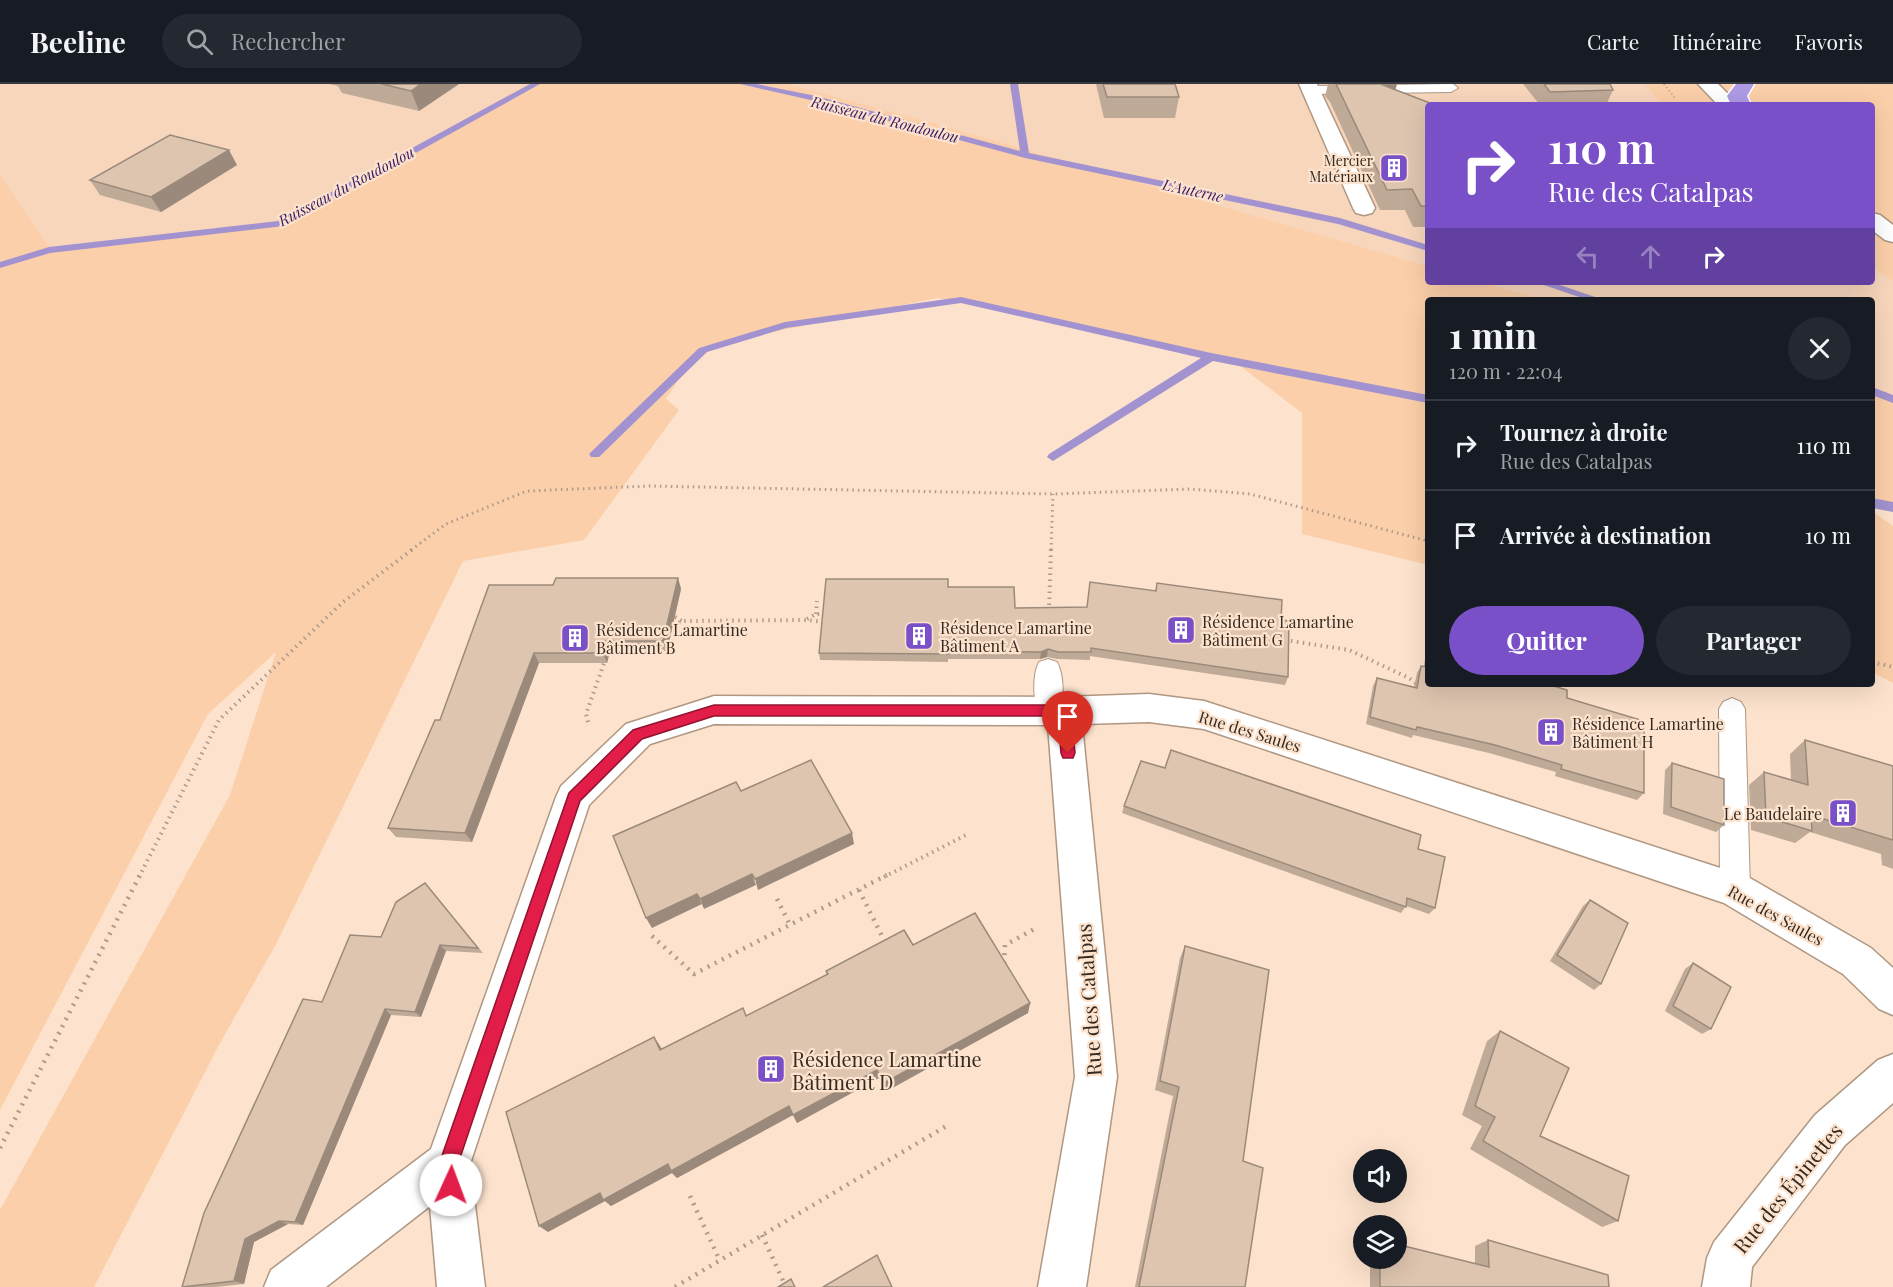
<!DOCTYPE html>
<html lang="fr">
<head>
<meta charset="utf-8">
<style>
  body { margin:0; font-family:"Playfair Display",serif; background:#242831; color:#f1f3f6; height:100vh; display:flex; flex-direction:column; font-size:22px; white-space:nowrap }
  * { box-sizing:border-box; margin:0 }
  p { font-size:20px; color:#9ea1a6 }
  .icon { flex:none; width:33px; height:33px; fill:none; stroke:currentColor; stroke-width:2; stroke-linecap:round; stroke-linejoin:round }
  .map { position:relative; flex:1; overflow:hidden }
  .side { position:absolute; left:1425px; top:213px; width:450px; height:390px; display:flex; flex-direction:column; background:#171b24; border-radius:6px; box-shadow:0 6px 24px #0002 }
  .side>* { flex:none }
  .guide { position:absolute; left:1425px; top:18px; width:450px; height:183px; border-radius:6px; box-shadow:0 6px 24px #0002; background:#7a50c9; color:#fff; overflow:hidden }
  .fabs { position:absolute; left:1353px; top:1065px; display:grid; gap:12px }
  .fabs a { display:grid; place-items:center; width:54px; height:54px; border-radius:50%; background:#171b24; box-shadow:0 6px 24px #0002; font-size:30px }
  .pin { position:absolute; display:grid; place-items:center; width:51px; height:51px; color:#fff; margin:-62px -26px; border-radius:50% 50% 50% 0; rotate:-45deg; box-shadow:0 0 6px #0007 }
  .pin .icon { rotate:45deg }
  .me { position:absolute; width:66px; margin:-33px; rotate:2deg; stroke-linejoin:round; filter:drop-shadow(0 0 4px #0008) }
  .turn { display:flex; align-items:center; gap:21px; height:126px; padding:0 24px; font-size:27px }
  .turn .icon { width:78px; height:78px; stroke-width:2.5 }
  .turn b { display:block; font-size:42px; line-height:51px }
  .lanes { display:flex; align-items:center; height:57px; padding:0 24px; background:#0003; justify-content:center; gap:30px; direction:ltr }
  .lanes .off { opacity:.35 }
  .round { display:grid; place-items:center; flex:none; width:63px; height:63px; border-radius:32px; background:#242831 }
  .head { display:flex; align-items:center; justify-content:space-between; height:102px; padding:0 24px }
  h1 { font-size:36px; font-weight:700; line-height:45px }
  .primary-button { display:flex; gap:12px; margin-top:auto; padding:12px 24px }
  .primary-button a { flex:1; height:69px; border-radius:36px; background:#7a50c9; color:#fff; font-size:24px; font-weight:700; line-height:69px; text-align:center }
  .primary-button a+a { background:#242831; color:#f1f3f6 }
  ul { padding:0; list-style:none }
  li { display:flex; align-items:center; gap:18px; height:90px; padding:0 24px; border-top:2px solid #363941 }
  li div { flex:1 }
  li b { display:block; font-size:22px }
  li em { font-style:normal }
  header { display:flex; align-items:center; gap:36px; box-sizing:border-box; height:84px; padding:0 30px; background:#171b24; border-bottom:2px solid #363941 }
  header strong { font-size:28px }
  nav { display:flex; gap:33px; margin-inline-start:auto; font-size:21px }
  .search { width:420px; height:54px; background:#242831; display:flex; align-items:center; gap:15px; box-sizing:border-box; padding:0 21px; border-radius:33px; color:#9ea1a6; font-size:22px }
  .map>svg:first-child { display:block }
</style>
</head>
<body>
<header>
<strong>Beeline</strong>
<div class="search"><svg class="icon" aria-label="search" viewBox="0 0 24 24"><circle cx="10" cy="10" r="6"/><path d="M15 15l6 6"/></svg>Rechercher</div>
<nav><a>Carte</a><a>Itinéraire</a><a>Favoris</a></nav>
</header>
<div class="map">
<svg width="1893" height="1203" viewBox="0 0 1893 1203">
  <rect width="100%" height="100%" fill="#fde3cd"/>
  <g fill="#f7d6bc">
    <path d="M 0,0 L 528,0 L 275,142 L 51,165 L 0,91 Z"/>
    <path d="M 788,0 L 1644,0 L 1662,21 L 1428,21 L 1428,182 L 927,37 Z"/>
    <path d="M 1872,183 L 1893,197 L 1893,317 L 1872,311 L 1872,216 L 1544,216 L 1482,198 L 1872,198 Z"/>
  </g>
  <g fill="#fbcfa9">
    <path d="M 528,0 L 788,0 L 927,37 L 1428,182 L 1428,198 L 1482,198 L 1544,216 L 1428,216 L 1428,481 L 1302,450 L 1302,329 L 1235,278 L 937,214 L 700,263 L 666,315 L 679,326 L 584,456 L 463,477 L 276,860 L 219,961 L 94,1203 L 0,1203 L 0,1126 L 230,711 L 276,568 L 208,630 L 0,1026 L 0,91 L 51,165 L 275,142 Z"/>
    <path d="M 1644,0 L 1893,0 L 1893,197 L 1872,183 L 1872,21 L 1662,21 Z"/>
    <path d="M 1872,311 L 1893,317 L 1893,420 L 1872,416 Z"/>
    <path d="M 1872,427 L 1893,442 L 1893,599 L 1872,588 Z"/>
  </g>
  <g fill="none" stroke-linecap="round" stroke-linejoin="round">
    <g fill="#a293d0" fill-rule="evenodd">
      <path d="M 530,0 L 540,0 L 284,142 L 50,169 L 0,184 L 0,178 L 49,163 L 278,137 Z"/>
      <path d="M 740,0 L 756,0 L 816,12 L 1020,67 L 1010,0 L 1018,0 L 1029,69 L 1340,134 L 1428,161 L 1428,167 L 1338,140 L 1025,74 L 815,17 Z"/>
      <path d="M 1535,198 L 1551,198 L 1604,216 L 1588,216 Z"/>
      <path d="M 961,213 L 1211,269 L 1428,311 L 1428,319 L 1213,277 L 1053,377 L 1047,373 L 1049,370 L 1201,274 L 961,219 L 786,244 L 707,268 L 599,373 L 591,373 L 589,370 L 699,264 L 785,238 Z"/>
      <path d="M 1872,303 L 1893,311 L 1893,319 L 1872,311 Z"/>
      <path d="M 1872,414 L 1893,418 L 1893,428 L 1872,424 Z"/>
    </g>
    <g stroke="#af9782" stroke-width="2">
      <g id="lane">
        <path d="M 1453,0 L 1458,4 L 1451,8 L 1311,10 L 1304,6 L 1311,2 Z"/>
        <path d="M 1048,575 L 1057,578 C 1064,591 1065,620 1058,633 L 1049,637 L 1040,633 C 1033,620 1032,591 1039,578 Z"/>
        <path d="M 1732,614 L 1741,618 L 1745,625 L 1750,805 L 1745,814 L 1735,818 L 1725,814 L 1720,805 L 1719,625 L 1723,618 Z"/>
      </g>
    </g>
    <g stroke="#af9782" stroke-width="3">
      <g id="street">
        <path d="M 1299,0 L 1317,0 L 1375,124 L 1372,129 L 1364,131 L 1356,129 L 1353,124 Z"/>
        <path d="M 1698,0 L 1718,0 L 1739,21 L 1718,21 Z"/>
        <path d="M 1872,129 L 1880,131 L 1893,141 L 1893,158 L 1885,156 L 1872,146 Z"/>
        <path d="M 1149,610 L 1204,617 L 1748,793 L 1871,864 L 1893,884 L 1893,931 L 1879,925 L 1843,890 L 1724,819 L 1204,645 L 1149,638 L 1082,640 L 1117,993 L 1086,1203 L 1038,1203 L 1075,993 L 1048,641 L 714,640 L 650,660 L 589,721 L 470,1080 L 485,1203 L 437,1203 L 430,1122 L 326,1203 L 264,1203 L 271,1186 L 431,1065 L 556,713 L 561,702 L 626,640 L 714,612 L 1064,613 Z"/>
        <path d="M 1893,970 L 1893,1019 L 1845,1061 L 1752,1183 L 1750,1203 L 1702,1203 L 1707,1174 L 1714,1158 L 1815,1031 L 1878,976 Z"/>
      </g>
    </g>
    <g stroke="#fff" stroke-width="3">
      <path id="highway" d="M 1736,0 L 1754,0 L 1747,12 L 1751,21 L 1731,21 L 1727,12 Z"/>
    </g>
    <path stroke="#af9b8b" stroke-width="2" stroke-dasharray="1 3" stroke-linecap="butt" d="M 1664,0 L 1675,14"/>
    <g stroke="#af9b8b" stroke-width="3" stroke-dasharray="1.5 4" stroke-linecap="butt">
      <path d="M 411,466 L 446,440 L 527,407 L 649,402 L 1053,410 L 1190,405 L 1250,410 L 1428,457"/>
      <path d="M 1051,466 L 1053,410"/>
    </g>
    <g stroke="#af9b8b" stroke-width="4" stroke-dasharray="1.5 4.5" stroke-linecap="butt">
      <path d="M 1049,527 L 1051,465"/>
      <path d="M 816,530 L 817,517"/>
      <path d="M 675,533 L 682,537"/>
      <path d="M 807,535 L 816,530 L 825,530"/>
      <path d="M 673,541 L 683,537 L 807,536 L 824,538"/>
      <path d="M 1285,556 L 1349,566 L 1409,594 L 1418,601"/>
      <path d="M 1872,578 L 1893,583"/>
      <path d="M 588,638 L 586,630 L 604,579"/>
      <path d="M 139,793 L 219,636 L 343,518 L 413,465"/>
      <path d="M 884,793 L 966,751"/>
    </g>
    <g stroke="#af9b8b" stroke-width="4.5" stroke-dasharray="2 6" stroke-linecap="butt">
      <path d="M 859,806 L 886,860"/>
      <path d="M 777,815 L 790,841"/>
      <path d="M 652,852 L 694,890 L 887,791"/>
      <path d="M 1004,879 L 1005,861 L 1038,843"/>
      <path d="M 0,1064 L 140,791"/>
      <path d="M 690,1112 L 720,1177"/>
      <path d="M 762,1151 L 785,1201"/>
      <path d="M 675,1203 L 948,1041"/>
    </g>
    <use href="#lane" fill="#fff" fill-rule="evenodd"/>
    <use href="#street" fill="#fff" fill-rule="evenodd"/>
    <use href="#highway" fill="#ae9be4" fill-rule="evenodd"/>
  </g>
  <g fill="#bfa997">
    <path d="M 329,0 L 459,0 L 419,27 L 342,9 L 338,2 Z"/>
    <path d="M 1096,0 L 1175,0 L 1179,13 L 1175,34 L 1104,34 Z"/>
    <path d="M 1328,0 L 1397,0 L 1395,6 L 1428,21 L 1428,143 L 1413,143 L 1405,126 L 1380,126 L 1330,18 L 1325,12 Z"/>
    <path d="M 1523,0 L 1610,0 L 1613,6 L 1606,21 L 1540,21 Z"/>
    <path d="M 237,81 L 161,128 L 100,111 L 90,96 Z"/>
    <path d="M 678,494 L 681,505 L 667,567 L 610,567 L 607,579 L 539,579 L 472,758 L 396,753 L 388,744 L 440,636 L 553,501 Z"/>
    <path d="M 1157,499 L 1281,536 L 1288,593 L 1285,601 L 1090,572 L 1090,576 L 1057,575 L 1047,573 L 1040,575 L 948,575 L 948,578 L 820,576 L 819,569 L 948,503 L 1015,524 L 1087,523 L 1155,507 Z"/>
    <path d="M 1428,570 L 1428,600 L 1567,614 L 1644,709 L 1637,716 L 1555,692 L 1556,688 L 1489,669 L 1413,651 L 1412,654 L 1366,640 L 1373,602 L 1377,594 L 1414,604 L 1417,589 L 1421,582 L 1424,582 L 1425,575 Z"/>
    <path d="M 1805,656 L 1893,682 L 1893,785 L 1882,781 L 1881,770 L 1810,748 L 1795,759 L 1751,746 L 1749,701 L 1764,688 L 1791,696 L 1790,670 Z"/>
    <path d="M 1672,679 L 1724,741 L 1716,748 L 1663,730 L 1665,686 Z"/>
    <path d="M 1124,722 L 1418,765 L 1435,824 L 1429,830 L 1406,822 L 1401,829 L 1122,729 Z"/>
    <path d="M 425,799 L 483,869 L 446,867 L 421,933 L 391,931 L 303,1141 L 288,1140 L 254,1158 L 244,1200 L 216,1203 L 182,1203 L 322,918 L 381,853 Z"/>
    <path d="M 1590,816 L 1601,900 L 1594,906 L 1550,877 L 1583,822 Z"/>
    <path d="M 913,861 L 1030,919 L 1028,929 L 885,1008 L 879,994 L 797,1039 L 793,1031 L 677,1094 L 672,1089 L 611,1122 L 605,1117 L 548,1148 L 654,953 L 662,965 L 746,932 L 827,891 L 826,887 Z"/>
    <path d="M 1185,862 L 1243,1077 L 1245,1203 L 1135,1203 L 1173,1012 L 1155,1006 L 1180,874 Z"/>
    <path d="M 1693,879 L 1711,945 L 1702,950 L 1665,927 L 1685,885 Z"/>
    <path d="M 1500,947 L 1540,1052 L 1618,1137 L 1602,1143 L 1470,1065 L 1482,1042 L 1462,1031 L 1487,957 Z"/>
    <path d="M 1488,1156 L 1609,1203 L 1370,1203 L 1370,1174 L 1396,1174 L 1475,1180 L 1475,1162 Z"/>
  </g>
  <g fill="#9b8a7b">
    <path d="M 421,0 L 459,0 L 419,27 L 411,7 Z"/>
    <path d="M 1386,0 L 1397,0 L 1394,11 L 1383,1 Z"/>
    <path d="M 229,66 L 237,81 L 161,128 L 151,113 Z"/>
    <path d="M 678,494 L 681,505 L 667,567 L 663,557 Z"/>
    <path d="M 606,557 L 610,567 L 607,579 L 603,569 Z"/>
    <path d="M 1048,565 L 1047,573 L 1040,575 L 1041,568 Z"/>
    <path d="M 534,569 L 539,579 L 472,758 L 465,749 Z"/>
    <path d="M 852,749 L 854,760 L 758,806 L 755,795 Z"/>
    <path d="M 752,790 L 756,801 L 704,825 L 700,815 Z"/>
    <path d="M 697,810 L 702,820 L 652,844 L 646,834 Z"/>
    <path d="M 440,861 L 446,867 L 421,933 L 415,928 Z"/>
    <path d="M 1030,919 L 1028,929 L 885,1008 L 884,999 Z"/>
    <path d="M 385,925 L 391,931 L 303,1141 L 295,1138 Z"/>
    <path d="M 654,953 L 660,962 L 666,975 L 660,966 Z"/>
    <path d="M 877,986 L 879,994 L 797,1039 L 793,1031 Z"/>
    <path d="M 789,1022 L 793,1031 L 677,1094 L 672,1089 L 611,1122 L 605,1117 L 548,1148 L 539,1142 L 600,1109 L 668,1080 Z"/>
    <path d="M 279,1137 L 288,1140 L 254,1158 L 244,1200 L 234,1197 L 245,1155 Z"/>
  </g>
  <g fill="#dec5b0" stroke="#9b8a7b" stroke-width="1.5">
    <path d="M 382,0 L 421,0 L 411,7 Z"/>
    <path d="M 1103,0 L 1175,0 L 1179,13 L 1107,13 Z"/>
    <path d="M 1336,0 L 1386,0 L 1383,1 L 1435,21 L 1428,21 L 1428,122 L 1421,122 L 1412,105 L 1387,106 Z"/>
    <path d="M 1544,0 L 1610,0 L 1613,6 L 1550,8 Z"/>
    <path d="M 170,51 L 229,66 L 151,113 L 90,96 Z"/>
    <path d="M 556,494 L 678,494 L 663,557 L 606,557 L 603,569 L 534,569 L 465,749 L 388,744 L 435,636 L 440,636 L 489,501 L 553,501 Z"/>
    <path d="M 826,495 L 948,495 L 948,503 L 1014,503 L 1015,524 L 1087,523 L 1090,498 L 1156,507 L 1157,499 L 1282,516 L 1281,536 L 1289,537 L 1288,593 L 1091,564 L 1091,568 L 1058,568 L 1048,565 L 1041,568 L 948,567 L 948,570 L 819,569 Z"/>
    <path d="M 1428,578 L 1428,600 L 1547,600 L 1567,606 L 1567,614 L 1644,637 L 1644,709 L 1561,685 L 1562,681 L 1495,661 L 1417,643 L 1416,646 L 1370,633 L 1377,594 L 1417,604 L 1421,582 L 1427,583 Z"/>
    <path d="M 1805,656 L 1893,682 L 1893,756 L 1811,731 L 1812,747 L 1766,733 L 1764,688 L 1808,701 Z"/>
    <path d="M 1171,666 L 1421,751 L 1418,765 L 1445,773 L 1435,824 L 1407,814 L 1406,823 L 1124,722 L 1141,677 L 1165,684 Z"/>
    <path d="M 811,676 L 852,749 L 755,795 L 752,790 L 700,815 L 697,810 L 646,834 L 613,752 L 736,698 L 741,707 Z"/>
    <path d="M 1672,679 L 1724,695 L 1724,741 L 1671,723 Z"/>
    <path d="M 425,799 L 478,864 L 440,861 L 415,928 L 385,925 L 295,1138 L 279,1137 L 245,1155 L 234,1197 L 182,1203 L 204,1129 L 303,915 L 322,918 L 350,851 L 381,853 L 396,818 Z"/>
    <path d="M 1590,816 L 1628,839 L 1601,900 L 1557,871 Z"/>
    <path d="M 975,829 L 1030,919 L 884,999 L 877,986 L 793,1031 L 789,1022 L 671,1087 L 668,1080 L 603,1116 L 600,1109 L 539,1142 L 506,1028 L 654,953 L 660,966 L 743,924 L 746,932 L 828,890 L 826,887 L 904,846 L 913,861 Z"/>
    <path d="M 1185,862 L 1269,886 L 1243,1077 L 1263,1084 L 1245,1203 L 1139,1203 L 1179,1003 L 1160,997 Z"/>
    <path d="M 1693,879 L 1731,903 L 1711,945 L 1673,922 Z"/>
    <path d="M 1500,947 L 1569,984 L 1540,1052 L 1629,1092 L 1618,1137 L 1483,1057 L 1495,1033 L 1475,1022 Z"/>
    <path d="M 1488,1156 L 1608,1191 L 1609,1203 L 1380,1203 L 1380,1174 L 1396,1174 L 1396,1160 L 1489,1183 Z"/>
    <path d="M 877,1171 L 892,1203 L 823,1203 Z"/>
    <path d="M 791,1195 L 795,1203 L 778,1203 Z"/>
  </g>
  <path fill="#e11d48" stroke="#92132f" stroke-width="1.5" d="M 714,621 L 1064,621 L 1069,623 L 1071,627 L 1075,669 L 1073,674 L 1063,674 L 1061,669 L 1058,632 L 714,632 L 642,655 L 580,717 L 458,1080 L 460,1101 L 457,1107 L 451,1110 L 444,1107 L 439,1080 L 569,709 L 633,646 Z"/>
  <defs>
    <g id="building-square" transform="scale(1.5)"><rect x="-9" y="-9" width="18" height="18" rx="4" fill="#7a50c9" stroke="#fde3cd"/><path d="M-4-6H4V6H1V3H-1V6H-4ZM-2.5-4.3h1.7v1.8h-1.7ZM.8-4.3h1.7v1.8H.8ZM-2.5-1h1.7V.8h-1.7ZM.8-1h1.7V.8H.8Z" fill="#fff"/></g>
  </defs>
  <g fill-rule="evenodd">
    <use href="#building-square" x="1394" y="84"/>
    <use href="#building-square" x="1181" y="546"/>
    <use href="#building-square" x="919" y="552"/>
    <use href="#building-square" x="575" y="554"/>
    <use href="#building-square" x="1551" y="648"/>
    <use href="#building-square" x="1843" y="729"/>
    <use href="#building-square" x="771" y="985"/>
  </g>
  <g text-anchor="middle" dominant-baseline="central" stroke-width="4.5" stroke-linejoin="round" paint-order="stroke">
    <g font-size="14" fill="#342a22" stroke="#fde3cd" text-anchor="end">
      <text x="1373" y="76">Mercier<tspan x="1373" dy="16">Matériaux</tspan></text>
    </g>
    <g font-size="15" font-style="italic" fill="#351a62" stroke="#fde3cd">
      <text transform="translate(885 35) rotate(14)">Ruisseau du Roudoulou</text>
      <text transform="translate(346 102) rotate(-28)">Ruisseau du Roudoulou</text>
      <text transform="translate(1193 106) rotate(12)">L'Auterne</text>
    </g>
    <g font-size="16" fill="#342a22" stroke="#fde3cd" text-anchor="start">
      <text x="1202" y="537">Résidence Lamartine<tspan x="1202" dy="18">Bâtiment G</tspan></text>
      <text x="940" y="543">Résidence Lamartine<tspan x="940" dy="18">Bâtiment A</tspan></text>
      <text x="596" y="545">Résidence Lamartine<tspan x="596" dy="18">Bâtiment B</tspan></text>
      <text x="1572" y="639">Résidence Lamartine<tspan x="1572" dy="18">Bâtiment H</tspan></text>
      <text x="1822" y="729" text-anchor="end">Le Baudelaire</text>
    </g>
    <g font-size="16" fill="#342a22" stroke="#fde3cd">
      <text transform="translate(1250 647) rotate(17)">Rue des Saules</text>
      <text transform="translate(1776 831) rotate(29)">Rue des Saules</text>
    </g>
    <g font-size="20" fill="#342a22" stroke="#fde3cd">
      <text transform="translate(1088 916) rotate(-94)">Rue des Catalpas</text>
      <text transform="translate(1787 1104) rotate(-51)">Rue des Épinettes</text>
    </g>
    <g font-size="20" fill="#342a22" stroke="#fde3cd" text-anchor="start">
      <text x="792" y="974">Résidence Lamartine<tspan x="792" dy="23">Bâtiment D</tspan></text>
    </g>
  </g>
</svg>
<div class="fabs">
<a><svg class="icon" aria-label="sound" viewBox="0 0 24 24"><path d="M4 9h4l5-4v14l-5-4H4zM17 9q2 3 0 6"/></svg></a>
<a><svg class="icon" aria-label="layers" viewBox="0 0 24 24"><path d="M12 4l9 5-9 5-9-5zM3 14l9 5 9-5"/></svg></a>
</div>
<div class="pin" style="left:1068px;top:669px;background:#d93025"><svg class="icon" aria-label="arrive" viewBox="0 0 24 24"><path d="M6 21V4h12l-3 4 3 4H6"/></svg></div>
<svg class="me" style="left:451px;top:1101px" viewBox="-20 -20 40 40"><circle r="19" fill="#fff"/><path d="M0-13L10 11 0 6-10 11z" fill="#e11d48"/></svg>
<div class="guide">
<div class="turn"><svg class="icon" aria-label="right" viewBox="0 0 24 24"><path d="M7 20v-9h11M14 6l5 5-5 5"/></svg><div><b>110 m</b>Rue des Catalpas</div></div>
<div class="lanes"><svg class="icon off" aria-label="left" viewBox="0 0 24 24"><path d="M17 20v-9H6M10 6l-5 5 5 5"/></svg><svg class="icon off" aria-label="ahead" viewBox="0 0 24 24"><path d="M12 20V5M6 11l6-6 6 6"/></svg><svg class="icon" aria-label="right" viewBox="0 0 24 24"><path d="M7 20v-9h11M14 6l5 5-5 5"/></svg></div>
</div>
<section class="side">
<div class="head"><div><h1>1 min</h1><p>120 m · 22:04</p></div><a class="round"><svg class="icon" aria-label="close" viewBox="0 0 24 24"><path d="M6 6l12 12M18 6L6 18"/></svg></a></div>
<ul>
<li><svg class="icon" aria-label="right" viewBox="0 0 24 24"><path d="M7 20v-9h11M14 6l5 5-5 5"/></svg><div><b>Tournez à droite</b><p>Rue des Catalpas</p></div><em>110 m</em></li>
<li><svg class="icon" aria-label="arrive" viewBox="0 0 24 24"><path d="M6 21V4h12l-3 4 3 4H6"/></svg><div><b>Arrivée à destination</b></div><em>10 m</em></li>
</ul>
<div class="primary-button"><a>Quitter</a><a>Partager</a></div>
</section>
</div>
</body>
</html>
